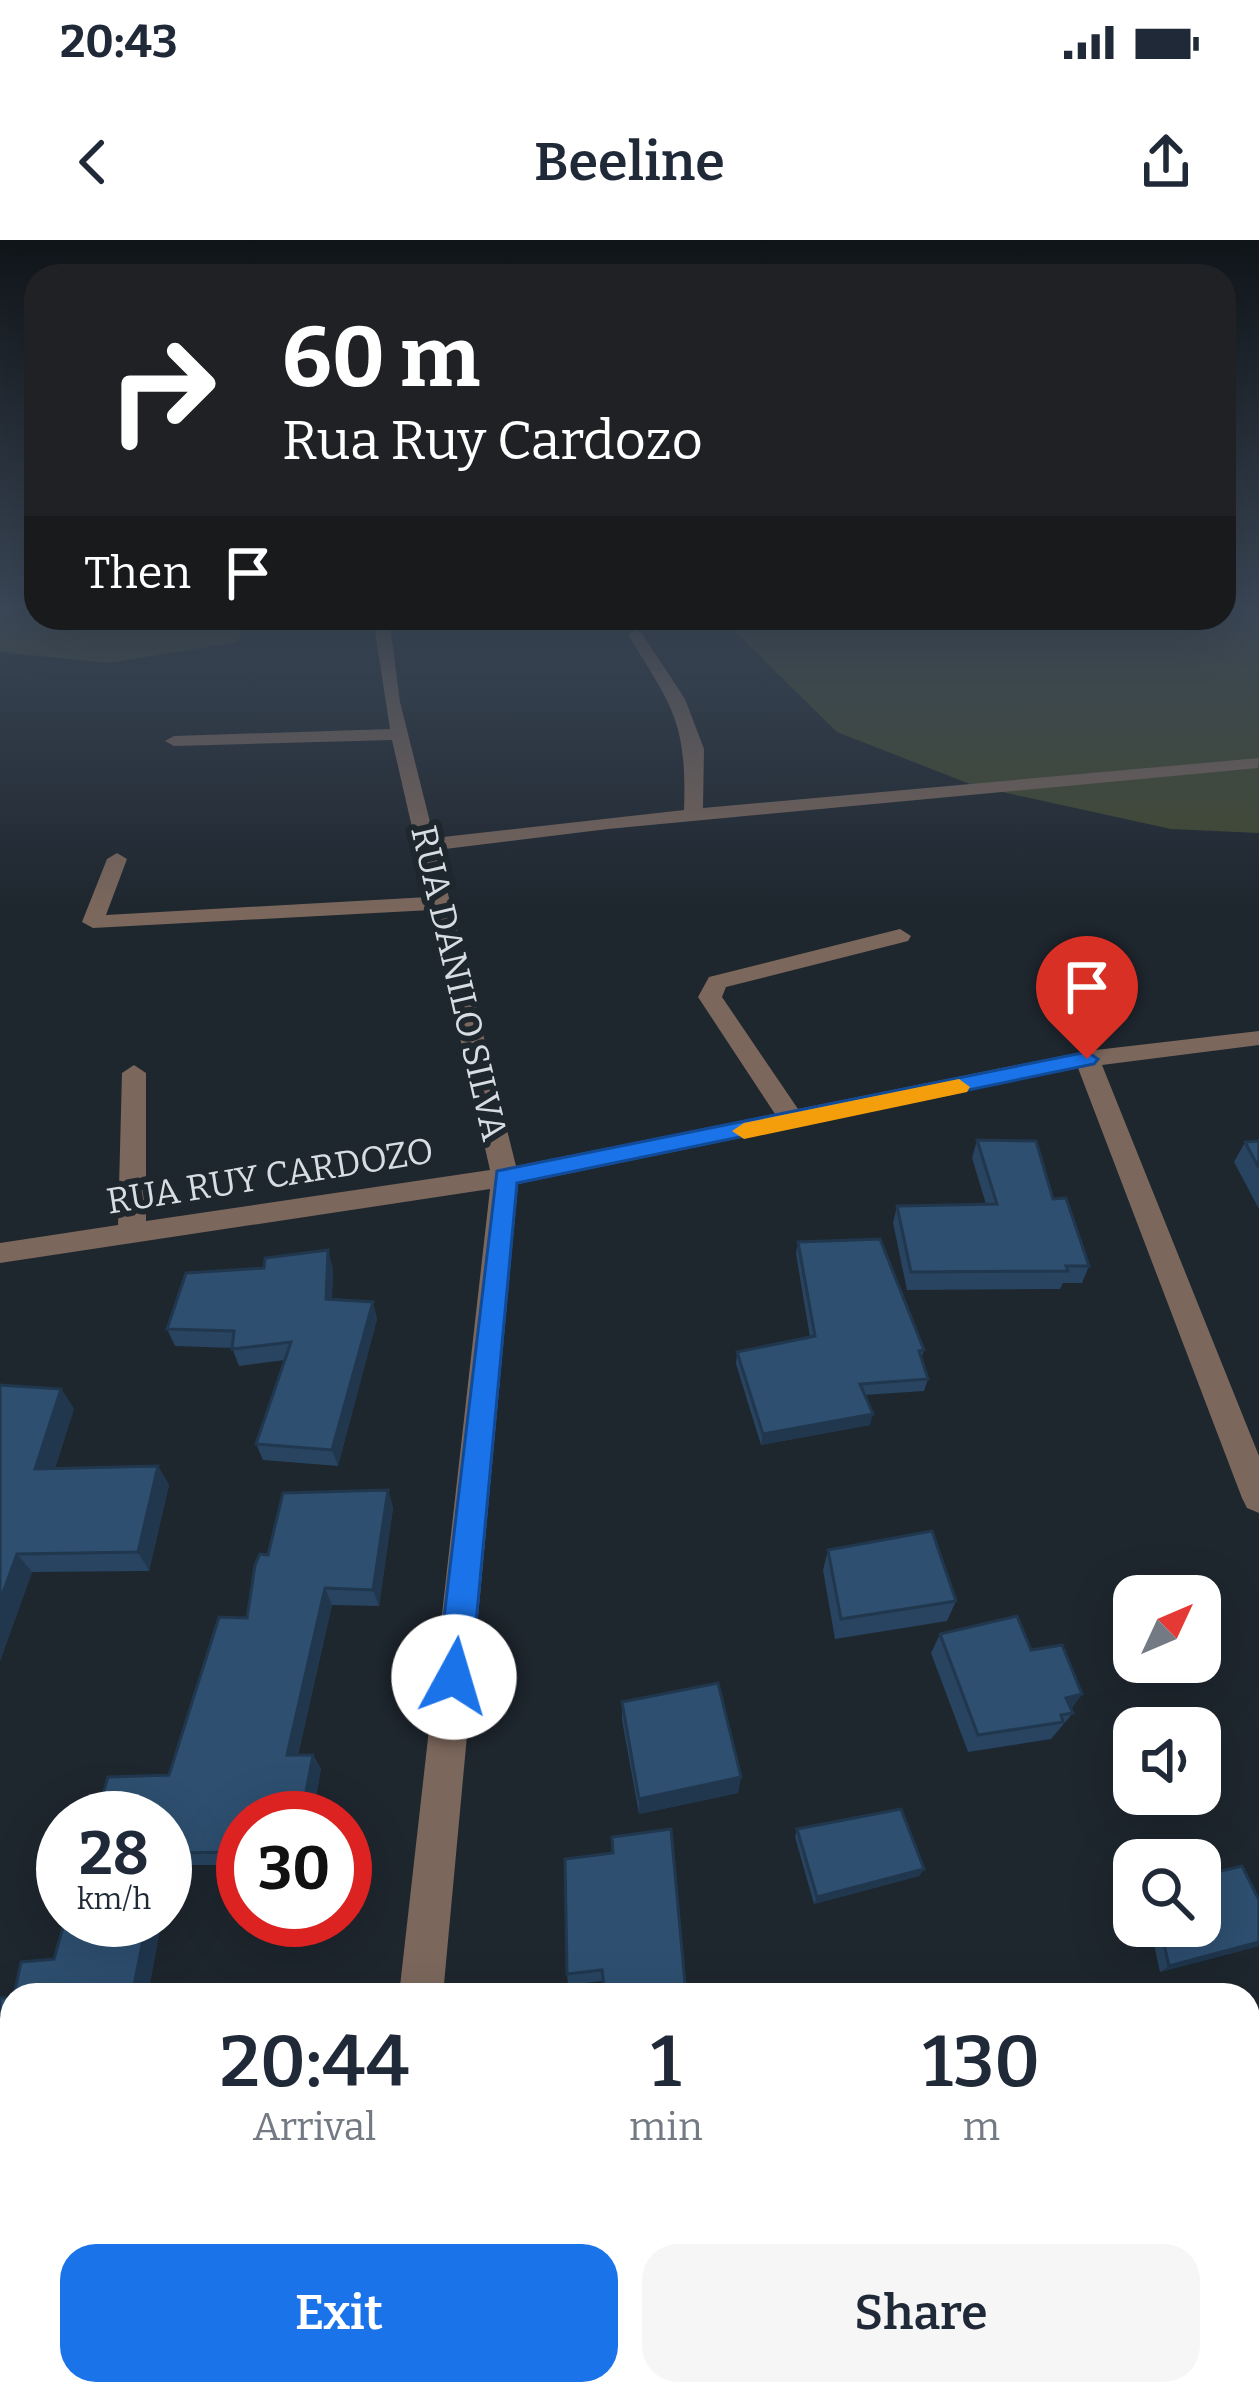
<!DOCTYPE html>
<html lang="en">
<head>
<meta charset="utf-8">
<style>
  body { margin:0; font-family:Bitter,serif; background:#f6f6f7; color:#1f2937; height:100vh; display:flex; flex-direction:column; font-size:45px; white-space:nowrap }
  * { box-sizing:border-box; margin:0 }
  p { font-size:39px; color:#747a83 }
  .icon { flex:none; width:66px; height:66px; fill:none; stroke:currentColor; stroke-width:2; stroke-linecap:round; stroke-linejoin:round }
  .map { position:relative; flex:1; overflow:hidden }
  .drawer { position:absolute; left:0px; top:1743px; width:1260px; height:423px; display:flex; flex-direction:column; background:#fff; border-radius:36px 36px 0 0; box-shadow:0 12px 48px #0002 }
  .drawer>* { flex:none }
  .guide { position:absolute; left:24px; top:24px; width:1212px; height:366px; border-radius:36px; box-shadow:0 12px 48px #0002; background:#202124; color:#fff; overflow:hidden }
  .needle { width:78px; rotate:46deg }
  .controls { position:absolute; left:1113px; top:1335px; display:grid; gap:24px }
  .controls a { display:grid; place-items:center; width:108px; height:108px; border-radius:24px; background:#fff; box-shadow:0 12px 48px #0002; font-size:60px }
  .speed { position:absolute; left:36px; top:1551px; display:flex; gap:24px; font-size:60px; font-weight:700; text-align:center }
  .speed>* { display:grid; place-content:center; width:156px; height:156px; border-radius:50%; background:#fff; box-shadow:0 12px 48px #0002; line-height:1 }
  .speed small { font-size:30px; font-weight:400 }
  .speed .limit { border:18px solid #d22; background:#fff; color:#111 }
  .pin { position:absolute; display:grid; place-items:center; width:102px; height:102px; color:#fff; margin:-123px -51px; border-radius:50% 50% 50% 0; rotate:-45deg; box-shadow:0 0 12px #0007 }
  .pin .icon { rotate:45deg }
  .me { position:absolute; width:132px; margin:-66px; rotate:6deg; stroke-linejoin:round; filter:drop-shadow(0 0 9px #0008) }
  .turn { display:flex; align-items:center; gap:42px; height:252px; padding:0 60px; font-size:54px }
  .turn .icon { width:156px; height:156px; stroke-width:2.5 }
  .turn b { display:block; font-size:84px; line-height:102px }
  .then { display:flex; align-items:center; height:114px; padding:0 60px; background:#0003; gap:24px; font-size:45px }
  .eta { display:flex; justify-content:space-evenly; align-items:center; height:204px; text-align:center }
  .eta b { font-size:72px; font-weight:600; line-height:84px }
  .cta { display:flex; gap:24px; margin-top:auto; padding:24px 60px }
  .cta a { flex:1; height:138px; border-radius:36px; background:#1a73e8; color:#fff; font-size:48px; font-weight:600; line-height:138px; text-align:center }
  .cta a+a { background:#f6f6f7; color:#1f2937 }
  .status { display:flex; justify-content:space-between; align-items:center; height:84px; padding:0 60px; background:#fff; direction:ltr }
  .status svg { height:33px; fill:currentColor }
  header { display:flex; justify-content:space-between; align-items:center; height:156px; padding:0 60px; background:#fff; font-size:54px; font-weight:600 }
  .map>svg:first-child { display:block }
</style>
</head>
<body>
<div class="status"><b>20:43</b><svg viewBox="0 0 49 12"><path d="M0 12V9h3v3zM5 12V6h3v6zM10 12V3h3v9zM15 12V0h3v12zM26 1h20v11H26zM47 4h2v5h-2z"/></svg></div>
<header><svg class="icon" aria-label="back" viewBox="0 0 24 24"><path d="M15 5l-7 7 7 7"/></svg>Beeline<svg class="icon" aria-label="share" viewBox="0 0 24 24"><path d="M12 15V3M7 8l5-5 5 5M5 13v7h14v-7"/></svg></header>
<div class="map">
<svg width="1259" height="2164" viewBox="0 0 1259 2164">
  <rect width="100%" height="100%" fill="#1e262e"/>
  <g fill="#424a2e">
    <path d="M 0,368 L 36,368 L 36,378 L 250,378 L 237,402 L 109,423 L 0,412 Z"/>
    <path d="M 1224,368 L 1259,368 L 1259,593 L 1171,589 L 975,546 L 837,492 L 726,383 L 675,378 L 1224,378 Z"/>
  </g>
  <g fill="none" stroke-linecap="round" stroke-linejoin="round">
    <g fill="#7b675c" fill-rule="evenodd">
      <path d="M 373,378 L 389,378 L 400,462 L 434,598 L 684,570 C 687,483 673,467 628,395 L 636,390 L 641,392 L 685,459 L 704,509 L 703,568 L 1259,518 L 1258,528 L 608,589 L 437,610 L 516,926 L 775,874 L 698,757 L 709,737 L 900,689 L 911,696 L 908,701 L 726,747 L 722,757 L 798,869 L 1087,811 L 1259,791 L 1259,805 L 1102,825 L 1259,1216 L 1259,1273 L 1247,1268 L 1242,1258 L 1078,828 L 518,944 L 443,1755 L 399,1755 L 490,949 L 0,1023 L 0,1003 L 118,985 L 122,833 L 134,825 L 146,833 L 146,981 L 490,930 L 431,670 L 93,688 L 82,682 L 107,619 L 117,613 L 127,619 L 106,675 L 428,657 L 392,500 L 174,506 L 165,501 L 174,496 L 390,489 Z"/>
      <path d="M 354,2154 L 406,2154 L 405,2164 L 353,2164 Z"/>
    </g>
  </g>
  <g fill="#284460">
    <path d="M 977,900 L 1053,959 L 1089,1026 L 1082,1043 L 1063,1043 L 1060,1049 L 907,1050 L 893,983 L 897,966 L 986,964 L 972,918 Z"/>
    <path d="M 1259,901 L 1259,969 L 1234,922 L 1245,902 Z"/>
    <path d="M 798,1002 L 924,1110 L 921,1119 L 928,1139 L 924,1151 L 865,1155 L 870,1185 L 761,1205 L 736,1124 L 737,1112 L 810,1097 L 796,1014 Z"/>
    <path d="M 333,1028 L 332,1059 L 373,1062 L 377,1079 L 338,1226 L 263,1220 L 256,1204 L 285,1120 L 239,1126 L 232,1108 L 175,1106 L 167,1089 Z"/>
    <path d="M 0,1145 L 61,1149 L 74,1169 L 55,1228 L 158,1226 L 169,1245 L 149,1331 L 32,1332 L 0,1421 Z"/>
    <path d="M 388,1250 L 393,1268 L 379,1366 L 332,1365 L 298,1515 L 313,1515 L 321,1529 L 312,1578 L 243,1578 L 243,1625 L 172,1625 L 165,1664 L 165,1578 L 169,1535 L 247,1378 Z"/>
    <path d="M 828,1310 L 956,1361 L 947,1381 L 835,1399 L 823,1330 Z"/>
    <path d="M 940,1394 L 1031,1410 L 1082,1454 L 1071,1469 L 1073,1473 L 1051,1499 L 968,1512 L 931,1413 Z"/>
    <path d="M 622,1462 L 741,1537 L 738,1553 L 639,1574 L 622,1480 Z"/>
    <path d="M 671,1589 L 603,1741 L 568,1745 L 567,1734 L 612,1613 L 612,1597 Z"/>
    <path d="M 797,1589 L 924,1629 L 919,1636 L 814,1664 L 795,1597 Z"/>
    <path d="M 1150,1686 L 1200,1686 L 1259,1706 L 1160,1732 Z"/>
    <rect x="0" y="1758" width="12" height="104"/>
    <path d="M 1230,2161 L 1255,2164 L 1221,2164 Z"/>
  </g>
  <g fill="#20374e">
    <path d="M 328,1010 L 333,1028 L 331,1076 L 326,1059 Z"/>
    <path d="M 373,1062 L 377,1079 L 338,1226 L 332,1210 Z"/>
    <path d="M 61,1149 L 74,1169 L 48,1248 L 35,1229 Z"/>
    <path d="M 873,1174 L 870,1185 L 761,1205 L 763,1194 Z"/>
    <path d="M 158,1226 L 169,1245 L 149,1331 L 138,1312 Z"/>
    <path d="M 388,1250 L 393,1268 L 379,1366 L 373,1350 Z"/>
    <path d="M 17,1314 L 32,1332 L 0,1421 L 0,1361 Z"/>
    <path d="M 325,1348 L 332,1365 L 295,1528 L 287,1515 Z"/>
    <path d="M 1082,1454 L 1069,1472 L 1066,1458 Z"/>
    <path d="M 313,1515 L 321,1529 L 312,1578 L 301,1578 Z"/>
    <path d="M 741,1537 L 738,1553 L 639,1574 L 639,1559 Z"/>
    <path d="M 165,1618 L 172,1625 L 165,1664 Z"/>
    <path d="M 924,1629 L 919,1636 L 814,1664 L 817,1657 Z"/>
    <path d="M 147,1680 L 162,1680 L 148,1755 L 132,1755 Z"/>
    <path d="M 1259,1702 L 1259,1706 L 1160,1732 L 1169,1726 Z"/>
  </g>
  <g fill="#2e4f70" stroke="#20374e" stroke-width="3">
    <path d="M 977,900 L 1036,901 L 1053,959 L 1066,958 L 1089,1026 L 1066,1026 L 1068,1031 L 911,1032 L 897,966 L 997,964 Z"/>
    <path d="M 1259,901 L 1259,928 L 1245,902 Z"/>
    <path d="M 880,999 L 924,1110 L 919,1111 L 928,1139 L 860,1144 L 873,1174 L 763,1194 L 737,1112 L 815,1096 L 798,1002 Z"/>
    <path d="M 328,1010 L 326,1059 L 373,1062 L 332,1210 L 256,1204 L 291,1102 L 232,1109 L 234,1091 L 167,1089 L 186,1033 L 264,1028 L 265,1018 Z"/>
    <path d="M 0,1145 L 61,1149 L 35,1229 L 158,1226 L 138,1312 L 17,1314 L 0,1361 Z"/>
    <path d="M 388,1250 L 373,1350 L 325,1348 L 287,1515 L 313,1515 L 301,1578 L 243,1578 L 243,1612 L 165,1613 L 165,1578 L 96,1578 L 108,1537 L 169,1535 L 219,1377 L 247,1378 L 255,1325 L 260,1314 L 268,1315 L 283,1253 Z"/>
    <path d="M 932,1291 L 956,1361 L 841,1379 L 828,1310 Z"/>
    <path d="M 1017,1376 L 1031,1410 L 1062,1405 L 1082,1454 L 1066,1458 L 1073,1473 L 1061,1475 L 1063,1482 L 978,1495 L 940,1394 Z"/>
    <path d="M 718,1443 L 741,1537 L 639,1559 L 622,1462 Z"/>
    <path d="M 901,1569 L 924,1629 L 817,1657 L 797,1589 Z"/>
    <path d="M 671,1589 L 686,1755 L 605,1755 L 602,1730 L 567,1734 L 565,1619 L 613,1613 L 612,1597 Z"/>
    <path d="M 1242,1626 L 1259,1660 L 1259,1702 L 1169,1726 L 1160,1686 L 1200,1686 L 1200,1636 Z"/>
    <path d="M 65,1680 L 147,1680 L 132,1755 L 14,1755 L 21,1722 L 54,1719 Z"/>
    <rect x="0" y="1758" width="12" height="97"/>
    <path d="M 12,1892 L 12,2096 L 0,2096 L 0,1935 Z"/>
    <path d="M 1259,1945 L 1259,2041 L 1248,2041 L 1248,1948 Z"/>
    <path d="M 703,2154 L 926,2154 L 929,2164 L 704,2164 Z"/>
  </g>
  <linearGradient id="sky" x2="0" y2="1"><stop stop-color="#101519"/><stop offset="0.55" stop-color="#3b4757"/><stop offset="1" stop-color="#3b4757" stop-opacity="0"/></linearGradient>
  <rect width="1259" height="671" fill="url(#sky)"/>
  <path fill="#1a73e8" stroke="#114b97" stroke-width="3" d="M 1087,812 L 1098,819 L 1094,824 L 517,943 L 471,1437 L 466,1448 L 454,1453 L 442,1448 L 437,1437 L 497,931 Z"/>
  <path fill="#f59e0b" d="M 959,839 L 970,847 L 967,852 L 744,899 L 732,891 L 744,883 Z"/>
  <g text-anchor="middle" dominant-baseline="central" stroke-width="12" stroke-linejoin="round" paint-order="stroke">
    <g font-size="36" fill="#d7dde2" stroke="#1e262e">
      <text transform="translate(459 743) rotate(77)">RUA DANILO SILVA</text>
      <text transform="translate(270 936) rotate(-9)">RUA RUY CARDOZO</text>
    </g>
  </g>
</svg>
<div class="controls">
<a><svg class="needle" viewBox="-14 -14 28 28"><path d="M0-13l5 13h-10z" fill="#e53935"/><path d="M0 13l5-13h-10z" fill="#747a83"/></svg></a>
<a><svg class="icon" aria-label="sound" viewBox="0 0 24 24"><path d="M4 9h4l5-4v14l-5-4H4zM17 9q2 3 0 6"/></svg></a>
<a><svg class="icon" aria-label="search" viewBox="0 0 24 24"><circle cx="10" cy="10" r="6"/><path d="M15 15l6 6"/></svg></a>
</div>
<div class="speed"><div>28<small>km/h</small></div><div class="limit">30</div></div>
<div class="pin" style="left:1087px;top:819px;background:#d93025"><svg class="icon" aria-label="arrive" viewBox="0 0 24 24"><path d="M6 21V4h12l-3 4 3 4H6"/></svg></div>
<svg class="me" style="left:454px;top:1437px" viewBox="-20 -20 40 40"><circle r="19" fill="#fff"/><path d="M0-13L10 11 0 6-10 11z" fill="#1a73e8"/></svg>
<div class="guide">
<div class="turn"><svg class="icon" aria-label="right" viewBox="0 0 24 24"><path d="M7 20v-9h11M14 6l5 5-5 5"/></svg><div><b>60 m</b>Rua Ruy Cardozo</div></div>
<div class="then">Then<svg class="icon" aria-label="arrive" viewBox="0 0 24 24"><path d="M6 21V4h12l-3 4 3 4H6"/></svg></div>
</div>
<section class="drawer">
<div class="eta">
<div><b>20:44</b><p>Arrival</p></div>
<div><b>1</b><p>min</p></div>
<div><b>130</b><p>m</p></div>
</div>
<div class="cta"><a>Exit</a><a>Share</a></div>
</section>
</div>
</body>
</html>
